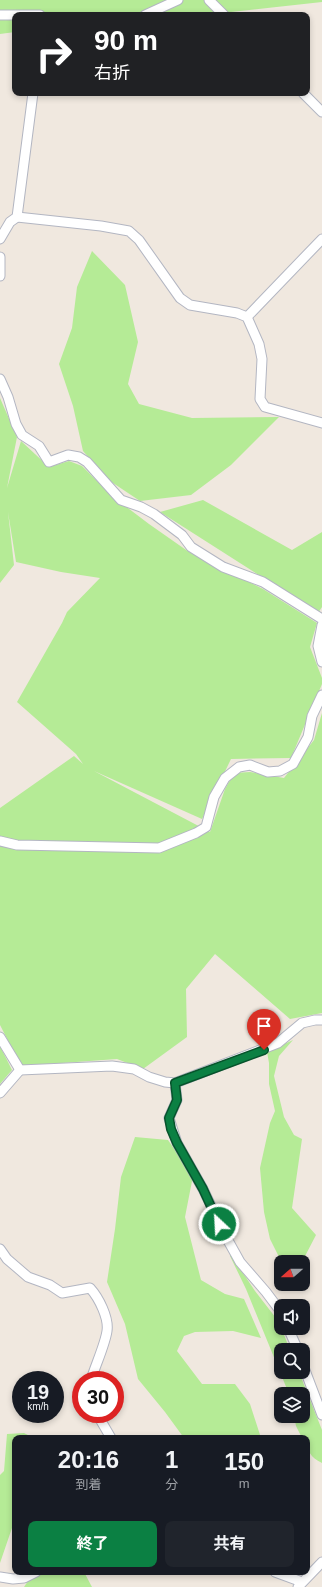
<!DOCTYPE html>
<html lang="ja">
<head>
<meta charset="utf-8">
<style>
  body { margin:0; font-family:Helvetica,"Noto Sans JP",sans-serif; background:#20242c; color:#f1f3f6; height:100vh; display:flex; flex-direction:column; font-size:15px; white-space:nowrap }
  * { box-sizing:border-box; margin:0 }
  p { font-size:13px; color:#9ea1a6 }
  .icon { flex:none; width:22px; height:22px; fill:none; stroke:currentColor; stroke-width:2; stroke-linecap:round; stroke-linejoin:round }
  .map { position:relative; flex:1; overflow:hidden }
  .side { position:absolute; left:12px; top:1435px; width:298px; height:140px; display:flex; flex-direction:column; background:#171b24; border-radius:8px; box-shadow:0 2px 6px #0003 }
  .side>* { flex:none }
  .hud { position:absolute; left:12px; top:12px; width:298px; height:84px; border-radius:8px; box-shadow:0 2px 6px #0003; background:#202124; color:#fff; overflow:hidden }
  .needle { width:26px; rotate:250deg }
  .buttons { position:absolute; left:274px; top:1255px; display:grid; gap:8px }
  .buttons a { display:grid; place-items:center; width:36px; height:36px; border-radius:8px; background:#171b24; box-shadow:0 2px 6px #0003; font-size:20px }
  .speed { position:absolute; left:12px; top:1371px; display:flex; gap:8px; font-size:20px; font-weight:700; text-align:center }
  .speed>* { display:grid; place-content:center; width:52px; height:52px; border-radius:50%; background:#171b24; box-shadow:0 2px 6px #0003; line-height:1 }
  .speed small { font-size:10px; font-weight:400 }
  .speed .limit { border:6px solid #d22; background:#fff; color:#111 }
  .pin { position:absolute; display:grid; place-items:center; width:34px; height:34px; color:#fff; margin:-41px -17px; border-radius:50% 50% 50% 0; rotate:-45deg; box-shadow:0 0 4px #0007 }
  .pin .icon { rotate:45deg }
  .me { position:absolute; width:44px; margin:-22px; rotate:335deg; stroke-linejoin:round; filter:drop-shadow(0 0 3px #0008) }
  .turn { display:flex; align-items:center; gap:14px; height:84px; padding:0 16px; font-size:18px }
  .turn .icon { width:52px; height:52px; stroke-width:2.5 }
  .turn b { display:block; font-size:28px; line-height:34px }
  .eta { display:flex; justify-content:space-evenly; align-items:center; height:68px; text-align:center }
  .eta b { font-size:24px; font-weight:700; line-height:28px }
  .action { display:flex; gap:8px; margin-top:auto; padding:8px 16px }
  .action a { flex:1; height:46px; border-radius:8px; background:#0b8043; color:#fff; font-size:16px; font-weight:700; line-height:46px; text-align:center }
  .action a+a { background:#20242c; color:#f1f3f6 }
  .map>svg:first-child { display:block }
</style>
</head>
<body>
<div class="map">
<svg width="322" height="1587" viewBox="0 0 322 1587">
  <rect width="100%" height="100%" fill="#f0e8df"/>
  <g fill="#b5eb96">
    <path d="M 0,0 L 322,0 L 322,2 L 204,15 L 15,15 L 15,32 L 0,34 Z"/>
    <path d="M 92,251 L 125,285 L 138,342 L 128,384 L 139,404 L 192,418 L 279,417 L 231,465 L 191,495 L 140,501 L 110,481 L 83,451 L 73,406 L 59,364 L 72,328 L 77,287 Z"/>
    <path d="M 0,398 L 17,437 L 7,488 L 21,441 L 49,467 L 69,461 L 82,466 L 112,496 L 149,524 L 189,552 L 263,589 L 317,623 L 310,647 L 322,678 L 322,684 L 291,758 L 231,759 L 202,819 L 94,771 L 210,832 L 225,789 L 234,773 L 250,772 L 284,778 L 314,740 L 322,713 L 322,1013 L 290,1019 L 215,954 L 186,989 L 187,1037 L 143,1069 L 117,1059 L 21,1066 L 0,1025 L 0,808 L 74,756 L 83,764 L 76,754 L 17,702 L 62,623 L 67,612 L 100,578 L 61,572 L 16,562 L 8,512 L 14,565 L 0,583 Z"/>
    <path d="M 203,500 L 292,550 L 322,532 L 322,607 L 318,613 L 160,512 Z"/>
    <path d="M 293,1040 L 279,1056 L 274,1076 L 284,1117 L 294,1135 L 302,1139 L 292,1208 L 316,1235 L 303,1260 L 281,1261 L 270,1239 L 264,1212 L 260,1168 L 270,1123 L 275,1111 L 269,1084 L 269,1063 L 267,1052 Z"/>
    <path d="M 0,1046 L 12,1070 L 0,1084 Z"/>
    <path d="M 135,1137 L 168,1140 L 193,1176 L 185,1217 L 201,1280 L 225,1294 L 244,1299 L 261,1338 L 233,1331 L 195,1332 L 184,1336 L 177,1351 L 202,1384 L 235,1384 L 250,1404 L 261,1438 L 184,1438 L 165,1412 L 138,1379 L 125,1324 L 107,1282 L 115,1229 L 121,1177 Z"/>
    <path d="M 231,1255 L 255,1291 L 279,1322 L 290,1350 L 281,1350 L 281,1372 L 299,1372 L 322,1430 L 322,1463 C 310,1457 307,1451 307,1438 L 302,1438 L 296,1426 L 294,1416 L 303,1416 L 303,1394 L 289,1394 L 246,1289 L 230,1256 Z"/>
    <path d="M 24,1433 L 34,1438 L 15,1438 L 15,1525 L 13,1525 L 0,1563 L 0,1475 L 4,1471 L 7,1434 Z"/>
    <path d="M 34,1572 L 84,1572 L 92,1587 L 24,1587 Z"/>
  </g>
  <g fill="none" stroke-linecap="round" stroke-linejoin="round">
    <g stroke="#b3b6c2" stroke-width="11">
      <g id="minor">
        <path d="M 209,0 L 224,15"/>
        <path d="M 0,15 L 40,15"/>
        <path d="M 145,15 L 178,0"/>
        <path d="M 303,93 L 322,112"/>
        <path d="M 17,217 L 101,226 L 129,231 L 139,240 L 180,298 L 190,305 L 237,313 L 247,317 L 259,344 L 262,359 L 260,399 L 265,407 L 322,423"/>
        <path d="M 0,239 L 10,222 L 17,217 L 33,93"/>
        <path d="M 0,257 L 0,276"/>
        <path d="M 247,317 L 322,239"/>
        <path d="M 0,379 L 8,397 L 16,424 L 22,435 L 39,446 L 49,462 L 68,455 L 79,457 L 87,462 L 121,500 L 141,507 L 154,514 L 182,535 L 191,547 L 223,567 L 263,582 L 322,619"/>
        <path d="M 322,625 L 318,646 L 322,662"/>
        <path d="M 0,841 L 17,845 L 159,848 L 196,833 L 206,827 L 214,797 L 225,778 L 239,767 L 250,765 L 268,772 L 280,771 L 293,764 L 308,737 L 312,716 L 322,695"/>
        <path d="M 0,1037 L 20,1070 L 112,1066 L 134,1069 L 149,1077 L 165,1082 L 175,1083 L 278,1043 L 302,1023 L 315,1020 L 322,1020"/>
        <path d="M 175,1083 L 177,1100 L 169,1118 L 177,1143 L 203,1189 L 225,1235 L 240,1262 L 266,1292 L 281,1312"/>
        <path d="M 0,1093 L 20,1070"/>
        <path d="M 0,1249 L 7,1259 L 28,1277 L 50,1285 L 62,1293 L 90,1288 C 99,1298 109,1318 107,1331 C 105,1345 95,1366 91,1380"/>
        <path d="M 288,1328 L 298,1350"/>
        <path d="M 303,1365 L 322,1415"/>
        <path d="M 97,1414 L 111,1438"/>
        <path d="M 275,1572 L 302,1582"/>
        <path d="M 0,1577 L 13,1579 L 24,1578 L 36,1572"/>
        <path d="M 298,1587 L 322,1562"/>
      </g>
    </g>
    <use href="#minor" stroke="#fff" stroke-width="9"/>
  </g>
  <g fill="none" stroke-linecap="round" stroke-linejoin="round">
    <g stroke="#07532c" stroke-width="10">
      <path id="route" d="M 219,1224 L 203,1189 L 177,1143 L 171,1129 L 169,1118 L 177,1100 L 175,1083 L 264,1050"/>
    </g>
    <use href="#route" stroke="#0b8043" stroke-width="7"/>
  </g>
</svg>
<div class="buttons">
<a><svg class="needle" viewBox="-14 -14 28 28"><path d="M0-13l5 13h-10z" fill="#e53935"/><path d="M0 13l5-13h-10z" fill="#9ea1a6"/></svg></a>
<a><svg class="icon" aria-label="sound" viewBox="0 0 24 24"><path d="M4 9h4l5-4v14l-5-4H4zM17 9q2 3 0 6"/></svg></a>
<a><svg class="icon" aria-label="search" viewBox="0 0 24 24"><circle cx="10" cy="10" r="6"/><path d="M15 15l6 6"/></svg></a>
<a><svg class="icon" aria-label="layers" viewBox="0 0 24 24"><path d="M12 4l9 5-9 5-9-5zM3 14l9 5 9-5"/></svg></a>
</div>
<div class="speed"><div>19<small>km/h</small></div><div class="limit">30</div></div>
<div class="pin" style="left:264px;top:1050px;background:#d93025"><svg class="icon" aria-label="arrive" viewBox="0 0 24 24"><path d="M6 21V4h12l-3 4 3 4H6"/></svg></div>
<svg class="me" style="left:219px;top:1224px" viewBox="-20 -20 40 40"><circle r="17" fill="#0b8043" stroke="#fff" stroke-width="3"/><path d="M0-11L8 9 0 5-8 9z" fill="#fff"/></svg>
<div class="hud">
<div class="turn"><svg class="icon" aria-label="right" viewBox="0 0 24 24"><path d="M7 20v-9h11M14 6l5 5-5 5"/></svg><div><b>90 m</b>右折</div></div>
</div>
<section class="side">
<div class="eta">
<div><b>20:16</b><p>到着</p></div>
<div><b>1</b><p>分</p></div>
<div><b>150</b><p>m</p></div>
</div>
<div class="action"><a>終了</a><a>共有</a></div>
</section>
</div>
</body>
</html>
